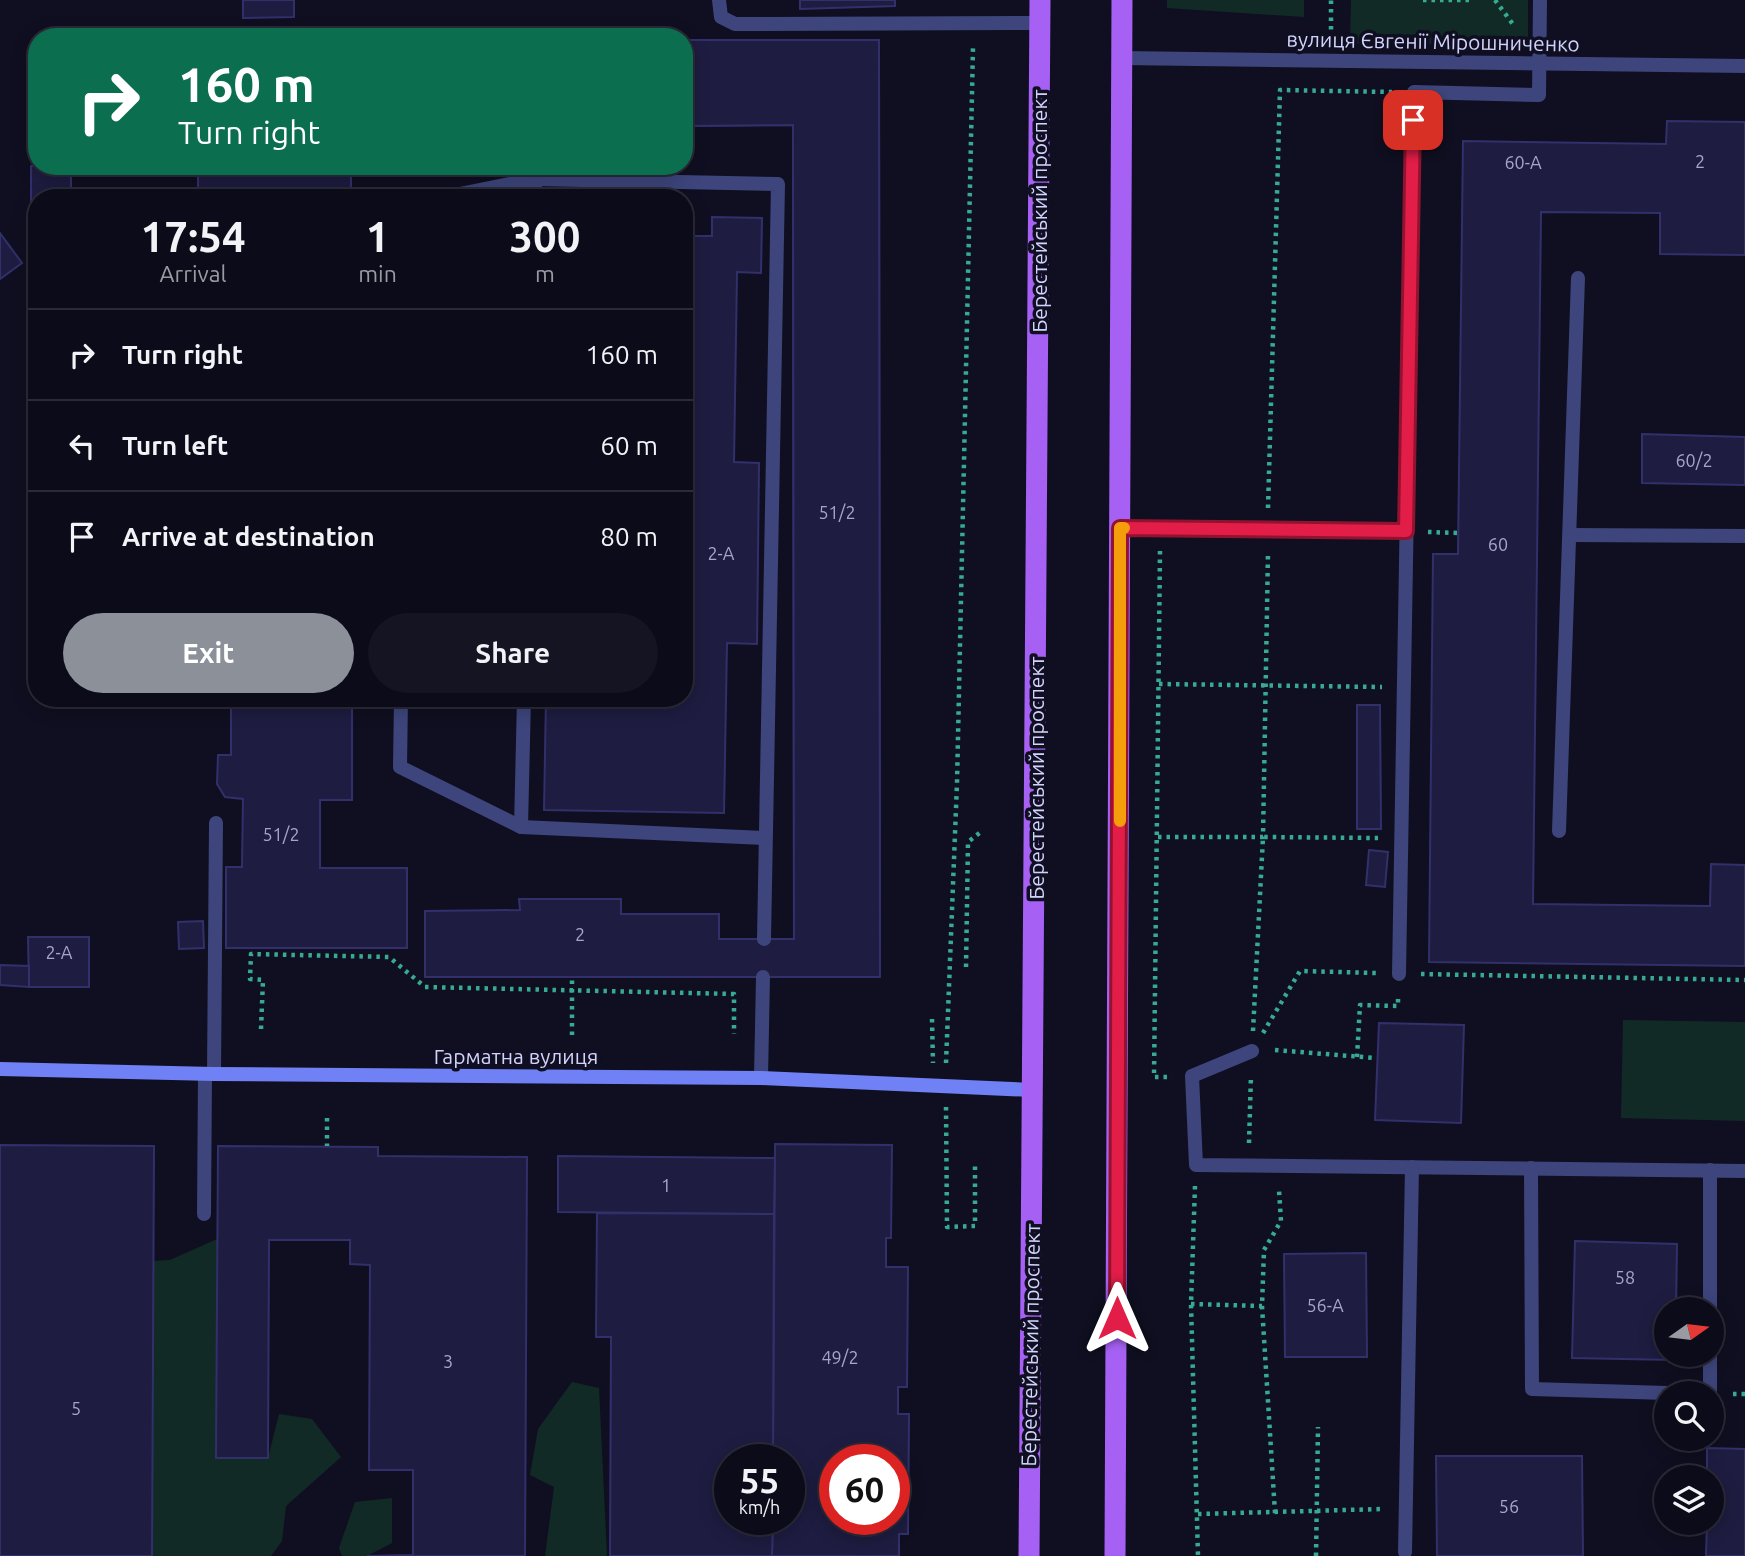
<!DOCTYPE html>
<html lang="en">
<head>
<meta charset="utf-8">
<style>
  body { margin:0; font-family:Ubuntu,sans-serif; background:#141422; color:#f1f3f6; height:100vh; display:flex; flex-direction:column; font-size:26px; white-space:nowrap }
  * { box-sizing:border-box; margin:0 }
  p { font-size:23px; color:#9a9ba2 }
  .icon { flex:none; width:38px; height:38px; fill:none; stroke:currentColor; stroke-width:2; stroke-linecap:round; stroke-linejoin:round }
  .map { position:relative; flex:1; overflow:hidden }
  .panel { position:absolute; left:28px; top:189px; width:665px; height:518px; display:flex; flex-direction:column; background:#0b0b19; border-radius:28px; box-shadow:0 4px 18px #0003,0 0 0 2px #2b2b38 }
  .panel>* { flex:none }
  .guide { position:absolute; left:28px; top:28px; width:665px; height:147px; border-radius:28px; box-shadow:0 4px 18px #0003,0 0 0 2px #2b2b38; background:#0b6e4f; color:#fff; overflow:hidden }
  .needle { width:46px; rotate:76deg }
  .fabs { position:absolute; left:1654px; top:1297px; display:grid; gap:14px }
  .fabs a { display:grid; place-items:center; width:70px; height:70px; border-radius:50%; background:#0b0b19; box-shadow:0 4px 18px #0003,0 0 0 2px #2b2b38; font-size:35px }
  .speed { position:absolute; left:714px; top:1444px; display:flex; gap:14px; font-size:35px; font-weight:700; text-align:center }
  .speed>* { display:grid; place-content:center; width:91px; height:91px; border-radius:50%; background:#0b0b19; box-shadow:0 4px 18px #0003,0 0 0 2px #2b2b38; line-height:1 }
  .speed small { font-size:18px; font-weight:400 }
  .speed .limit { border:10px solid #d22; background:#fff; color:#111 }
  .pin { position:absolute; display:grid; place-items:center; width:60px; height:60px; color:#fff; margin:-30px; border-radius:14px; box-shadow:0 4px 10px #0006 }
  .me { position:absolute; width:77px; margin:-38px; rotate:0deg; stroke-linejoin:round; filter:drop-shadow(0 0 5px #0008) }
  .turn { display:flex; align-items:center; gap:24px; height:147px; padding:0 35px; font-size:32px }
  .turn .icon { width:91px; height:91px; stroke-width:2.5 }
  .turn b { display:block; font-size:49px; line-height:60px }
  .eta { display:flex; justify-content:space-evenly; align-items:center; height:119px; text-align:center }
  .eta b { font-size:42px; font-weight:700; line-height:49px }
  .primary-button { display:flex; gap:14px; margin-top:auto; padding:14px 35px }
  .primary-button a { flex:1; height:80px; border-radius:42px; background:#8c9099; color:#fff; font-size:28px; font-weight:700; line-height:80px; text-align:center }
  .primary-button a+a { background:#141422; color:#f1f3f6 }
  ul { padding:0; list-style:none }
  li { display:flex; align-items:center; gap:21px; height:91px; padding:0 35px; border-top:2px solid #2b2b38 }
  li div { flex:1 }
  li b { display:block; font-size:26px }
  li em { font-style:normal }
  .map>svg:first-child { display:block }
</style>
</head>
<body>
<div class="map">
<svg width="1745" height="1556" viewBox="0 0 1745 1556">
  <rect width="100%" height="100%" fill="#0f0f21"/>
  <g fill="#122a26">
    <path d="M 1167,0 L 1304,0 L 1304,17 L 1167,8 Z"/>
    <path d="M 1351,0 L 1528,0 L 1528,45 L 1350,44 Z"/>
    <path d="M 1623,1020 L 1745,1022 L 1745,1121 L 1621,1118 Z"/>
    <path d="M 217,1239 L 216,1458 L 268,1458 L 279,1414 L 312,1419 L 341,1457 L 286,1506 L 282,1541 L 271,1556 L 152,1556 L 153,1261 L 170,1260 Z"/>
    <path d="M 572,1382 L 599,1388 L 607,1556 L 545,1556 L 554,1487 L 530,1475 L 538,1429 Z"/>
    <path d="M 392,1498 L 392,1543 L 367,1556 L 342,1556 L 339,1548 L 355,1502 Z"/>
  </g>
  <g fill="#1e1c40" stroke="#32306b" stroke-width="2" fill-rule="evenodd">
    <path d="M 243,0 L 294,0 L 294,17 L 243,18 Z"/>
    <path d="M 800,0 L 895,0 L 895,6 L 800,9 Z"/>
    <path d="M 684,40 L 879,40 L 880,977 L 794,977 L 793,125 L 684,126 Z"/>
    <path d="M 684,40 L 879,40 L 880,977 L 425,977 L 425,911 L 520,910 L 519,899 L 621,899 L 621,914 L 719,914 L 719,939 L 794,939 L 793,125 L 684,126 Z"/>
    <path d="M 1667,121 L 1745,122 L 1745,255 L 1660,254 L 1660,213 L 1541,212 L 1533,904 L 1710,906 L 1711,864 L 1745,865 L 1745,966 L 1429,962 L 1433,554 L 1458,554 L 1463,141 L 1666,144 Z"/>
    <path d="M 31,166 L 71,166 L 71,198 L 37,198 L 37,238 L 31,238 Z"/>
    <path d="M 198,166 L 324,166 L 324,172 L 351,172 L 351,198 L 198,198 Z"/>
    <path d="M 712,217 L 762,218 L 761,273 L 737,272 L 734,462 L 759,463 L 757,644 L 727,643 L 724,813 L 544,810 L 546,698 L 684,698 L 684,236 L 712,236 Z"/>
    <path d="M 0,233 L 22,263 L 0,279 Z"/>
    <path d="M 1642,434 L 1745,437 L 1745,485 L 1642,483 Z"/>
    <path d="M 231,698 L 352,698 L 352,800 L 320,800 L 320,868 L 407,868 L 407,948 L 226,948 L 226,867 L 242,867 L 243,799 L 225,797 L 217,784 L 218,755 L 231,755 Z"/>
    <path d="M 1357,705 L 1380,705 L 1381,829 L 1357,829 Z"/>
    <path d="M 1369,850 L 1388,852 L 1385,887 L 1366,885 Z"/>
    <path d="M 203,921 L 204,948 L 179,949 L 178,922 Z"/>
    <path d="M 28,937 L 89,937 L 89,987 L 29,987 Z"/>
    <path d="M 0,965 L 29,966 L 29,987 L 0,985 Z"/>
    <path d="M 1379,1023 L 1464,1025 L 1461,1123 L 1375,1120 Z"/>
    <path d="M 775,1144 L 892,1145 L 891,1238 L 886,1238 L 886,1267 L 908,1267 L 907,1387 L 898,1387 L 898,1414 L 909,1414 L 908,1534 L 899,1534 L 899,1556 L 772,1556 L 773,1519 L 789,1519 L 789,1460 L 773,1460 ZM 835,1460 L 894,1460 L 894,1519 L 835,1519 Z"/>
    <path d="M 0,1145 L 154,1146 L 152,1556 L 0,1556 Z"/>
    <path d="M 218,1146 L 378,1147 L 378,1156 L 527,1157 L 525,1556 L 367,1556 L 413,1555 L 413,1470 L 369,1470 L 370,1265 L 350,1264 L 350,1240 L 269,1240 L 268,1458 L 216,1458 Z"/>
    <path d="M 558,1156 L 775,1158 L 774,1214 L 558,1212 Z"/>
    <path d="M 597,1213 L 774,1214 L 773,1460 L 730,1460 L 730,1519 L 773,1519 L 772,1556 L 610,1556 L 611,1337 L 596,1337 Z"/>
    <path d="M 1575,1241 L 1677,1244 L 1676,1309 L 1666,1309 L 1666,1354 L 1675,1354 L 1674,1360 L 1572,1358 Z"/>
    <path d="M 1366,1253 L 1367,1357 L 1285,1357 L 1284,1254 Z"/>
    <path d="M 1707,1448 L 1745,1449 L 1745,1556 L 1706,1556 L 1707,1522 L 1712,1522 L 1712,1477 L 1707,1477 Z"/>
    <path d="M 1436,1456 L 1582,1456 L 1583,1556 L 1437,1556 Z"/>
  </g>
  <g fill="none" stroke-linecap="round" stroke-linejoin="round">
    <g stroke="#37ab92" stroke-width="4.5" stroke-dasharray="3.5 5" stroke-linecap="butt">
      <path d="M 1423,0 L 1470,0"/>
      <path d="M 1495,0 L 1515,27"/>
      <path d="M 1331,38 L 1331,0"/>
      <path d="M 1268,508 L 1280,90 L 1392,92"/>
      <path d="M 1428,532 L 1459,533"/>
      <path d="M 1160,551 L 1154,1077 L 1172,1077"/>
      <path d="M 1159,684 L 1382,687"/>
      <path d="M 1158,837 L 1263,837 L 1268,552"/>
      <path d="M 966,967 L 968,842 L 982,831"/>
      <path d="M 1421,974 L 1745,980"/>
      <path d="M 932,1019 L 933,1063"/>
      <path d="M 261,1029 L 263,980 L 250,979 L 251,954 L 389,957 L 425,987 L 734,994 L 734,1034"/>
      <path d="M 1253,1031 L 1263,837 L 1378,838"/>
      <path d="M 1263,1033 L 1300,971 L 1377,973"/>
      <path d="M 572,1035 L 572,977"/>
      <path d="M 1275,1050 L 1375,1058"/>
      <path d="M 1357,1057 L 1360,1005 L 1398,1006 L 1398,996"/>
      <path d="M 946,1063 L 957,783 L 973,47"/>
      <path d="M 946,1107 L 947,1227 L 975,1226 L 975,1165"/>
      <path d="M 327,1118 L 327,1146"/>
      <path d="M 1249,1143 L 1251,1075"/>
      <path d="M 1195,1186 L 1191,1304 L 1198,1556"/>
      <path d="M 1191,1304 L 1262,1306"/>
      <path d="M 1733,1394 L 1745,1394"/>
      <path d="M 1275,1513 L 1262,1306 L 1264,1250 L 1281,1221 L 1279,1190"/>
      <path d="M 1198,1514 L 1383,1509"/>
      <path d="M 1316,1556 L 1318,1427"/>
    </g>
    <g stroke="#3d457c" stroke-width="14">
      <path d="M 719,0 L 721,17 L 735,24 L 1040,23"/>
      <path d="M 440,198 L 535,179 L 778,184 L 764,939"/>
      <path d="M 535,198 L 535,179"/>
      <path d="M 1120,528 L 1406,531"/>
      <path d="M 1571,535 L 1745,536"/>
      <path d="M 401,698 L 400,767 L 521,827 L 765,838"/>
      <path d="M 521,827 L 524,698"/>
      <path d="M 1559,831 L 1578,278"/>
      <path d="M 1399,974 L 1414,92 L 1539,95 L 1540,0"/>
      <path d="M 1252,1051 L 1192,1076 L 1196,1165 L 1745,1171"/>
      <path d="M 214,1074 L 216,823"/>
      <path d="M 761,1078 L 763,977"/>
      <path d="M 1531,1168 L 1532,1389 L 1667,1393"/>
      <path d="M 204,1214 L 205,1074"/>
      <path d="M 1710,1309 L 1710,1170"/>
      <path d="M 1710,1393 L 1710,1354"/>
      <path d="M 1405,1552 L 1412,1167"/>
    </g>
    <path stroke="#3d457c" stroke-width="14" d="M 1121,58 L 1745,66"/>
    <path stroke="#7081f5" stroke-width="14" d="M 0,1069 L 214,1074 L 761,1078 L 1032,1090"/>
    <g stroke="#a661f4" stroke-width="21">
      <path d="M 1029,1556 L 1040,0"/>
      <path d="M 1115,1556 L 1122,0"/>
    </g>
  </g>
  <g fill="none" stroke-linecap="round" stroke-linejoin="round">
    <g stroke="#92132f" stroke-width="18">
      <path id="route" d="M 1117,1318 L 1120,528 L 1406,531 L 1413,120"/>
    </g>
    <use href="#route" stroke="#e11d48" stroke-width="12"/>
    <path stroke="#f59e0b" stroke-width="12" d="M 1120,821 L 1120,528 L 1124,528"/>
  </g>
  <g text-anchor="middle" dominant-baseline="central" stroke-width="7" stroke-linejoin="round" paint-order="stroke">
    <g font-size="18" fill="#a5a5cd">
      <text x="1700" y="161">2</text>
      <text x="1523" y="162">60-А</text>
      <text x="1694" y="460">60/2</text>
      <text x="837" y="512">51/2</text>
      <text x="1498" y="544">60</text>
      <text x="721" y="553">2-А</text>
      <text x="281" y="834">51/2</text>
      <text x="580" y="934">2</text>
      <text x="59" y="952">2-А</text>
      <text x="666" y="1185">1</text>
      <text x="1625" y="1277">58</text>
      <text x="1325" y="1305">56-А</text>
      <text x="840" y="1357">49/2</text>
      <text x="448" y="1361">3</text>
      <text x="76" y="1408">5</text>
      <text x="1509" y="1506">56</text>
    </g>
    <g font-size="21" fill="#d2d3fc" stroke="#0f0f21">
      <text transform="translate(1433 41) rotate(1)">вулиця Євгенії Мірошниченко</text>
      <text transform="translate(1039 211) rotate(-90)">Берестейський проспект</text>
      <text transform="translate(1036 778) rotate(-90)">Берестейський проспект</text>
      <text x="516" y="1056">Гарматна вулиця</text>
      <text transform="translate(1030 1345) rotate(-89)">Берестейський проспект</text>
    </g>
  </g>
</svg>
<div class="fabs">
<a><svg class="needle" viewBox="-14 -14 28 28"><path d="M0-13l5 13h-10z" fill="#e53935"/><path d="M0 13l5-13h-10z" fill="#9a9ba2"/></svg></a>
<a><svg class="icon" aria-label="search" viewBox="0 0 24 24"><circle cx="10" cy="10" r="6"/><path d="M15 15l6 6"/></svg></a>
<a><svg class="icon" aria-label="layers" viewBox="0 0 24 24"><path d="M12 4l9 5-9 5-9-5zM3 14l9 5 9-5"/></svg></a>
</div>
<div class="speed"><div>55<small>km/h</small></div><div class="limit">60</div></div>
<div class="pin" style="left:1413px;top:120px;background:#d93025"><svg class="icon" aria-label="arrive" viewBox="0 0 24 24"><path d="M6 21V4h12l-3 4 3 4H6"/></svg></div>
<svg class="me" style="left:1117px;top:1318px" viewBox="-20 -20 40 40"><path d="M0-17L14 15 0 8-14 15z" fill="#e11d48" stroke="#fff" stroke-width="4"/></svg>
<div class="guide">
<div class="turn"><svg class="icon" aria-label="right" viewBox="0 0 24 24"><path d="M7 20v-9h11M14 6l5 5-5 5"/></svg><div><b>160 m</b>Turn right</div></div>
</div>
<section class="panel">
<div class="eta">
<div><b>17:54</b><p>Arrival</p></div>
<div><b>1</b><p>min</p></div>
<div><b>300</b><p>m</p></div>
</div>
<ul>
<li><svg class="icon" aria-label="right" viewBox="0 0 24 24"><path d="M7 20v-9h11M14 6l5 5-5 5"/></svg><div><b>Turn right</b></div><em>160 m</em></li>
<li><svg class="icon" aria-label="left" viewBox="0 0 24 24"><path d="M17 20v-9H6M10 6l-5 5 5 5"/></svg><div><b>Turn left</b></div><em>60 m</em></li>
<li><svg class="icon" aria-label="arrive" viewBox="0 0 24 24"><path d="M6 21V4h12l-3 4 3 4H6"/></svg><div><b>Arrive at destination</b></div><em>80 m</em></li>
</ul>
<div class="primary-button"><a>Exit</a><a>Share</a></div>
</section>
</div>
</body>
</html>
